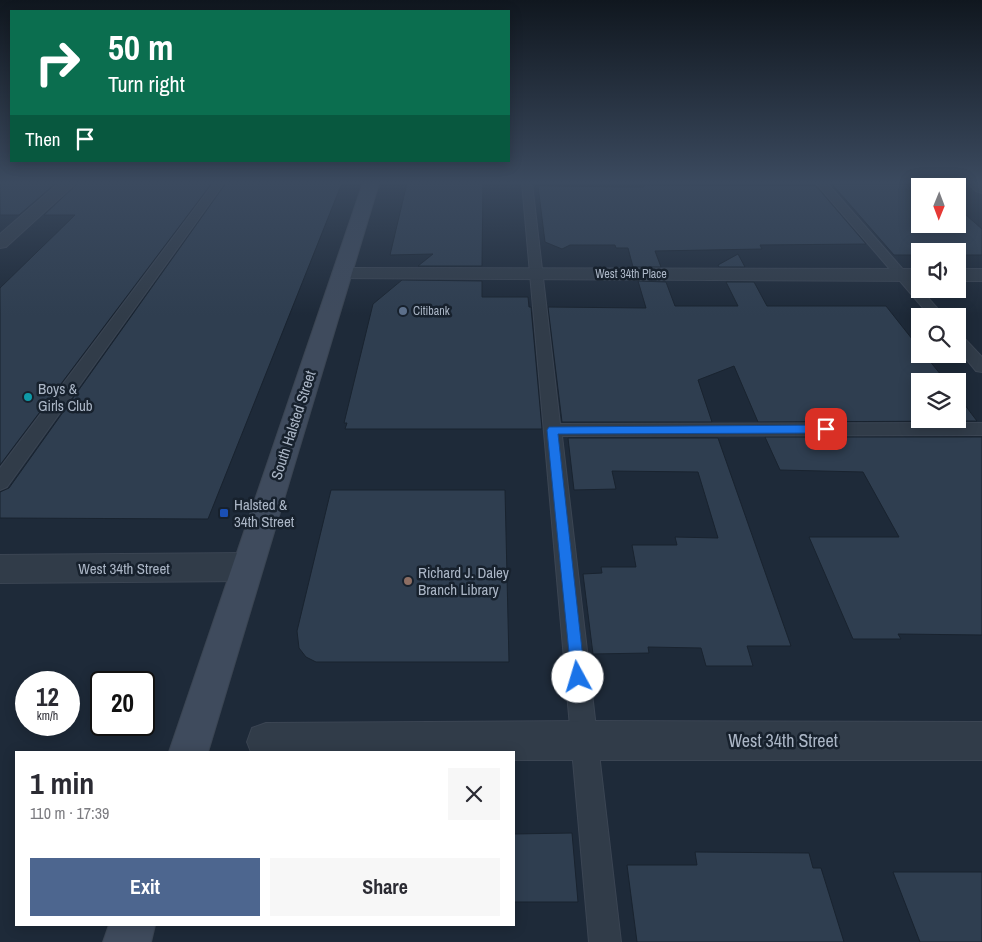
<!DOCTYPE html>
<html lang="en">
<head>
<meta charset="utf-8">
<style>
  body { margin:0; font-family:"Archivo Narrow",sans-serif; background:#f7f7f7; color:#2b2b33; height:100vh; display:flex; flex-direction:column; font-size:19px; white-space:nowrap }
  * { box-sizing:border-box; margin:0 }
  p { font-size:16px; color:#7c7c81 }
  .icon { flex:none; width:28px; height:28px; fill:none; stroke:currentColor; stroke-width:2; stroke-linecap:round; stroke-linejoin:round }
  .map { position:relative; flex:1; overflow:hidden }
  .details { position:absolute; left:15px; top:751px; width:500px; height:175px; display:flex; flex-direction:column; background:#fff; border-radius:0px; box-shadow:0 2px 12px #0003 }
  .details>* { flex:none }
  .top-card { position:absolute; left:10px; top:10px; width:500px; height:152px; border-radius:0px; box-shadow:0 2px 12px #0003; background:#0b6e4f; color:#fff; overflow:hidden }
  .needle { width:32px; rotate:181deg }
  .buttons { position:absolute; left:911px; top:178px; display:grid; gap:10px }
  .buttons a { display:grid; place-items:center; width:55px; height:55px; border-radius:0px; background:#fff; box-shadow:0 2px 12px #0003; font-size:25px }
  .speed { position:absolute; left:15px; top:671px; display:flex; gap:10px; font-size:25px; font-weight:700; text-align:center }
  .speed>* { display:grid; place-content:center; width:65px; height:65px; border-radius:50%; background:#fff; box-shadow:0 2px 12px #0003; line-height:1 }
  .speed small { font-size:12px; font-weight:400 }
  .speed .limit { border:2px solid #111; border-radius:8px; background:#fff; color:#111 }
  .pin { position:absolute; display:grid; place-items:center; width:42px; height:42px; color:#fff; margin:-21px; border-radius:10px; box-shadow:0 2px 8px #0006 }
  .me { position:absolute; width:55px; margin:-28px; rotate:354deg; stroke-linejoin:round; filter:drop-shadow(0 0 4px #0008) }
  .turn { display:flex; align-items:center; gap:18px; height:105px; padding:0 15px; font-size:22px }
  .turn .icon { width:65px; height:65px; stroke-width:2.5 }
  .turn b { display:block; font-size:35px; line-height:42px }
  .then { display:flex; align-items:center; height:48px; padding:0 15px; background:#0003; gap:10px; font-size:19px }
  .round { display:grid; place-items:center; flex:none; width:52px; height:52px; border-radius:0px; background:#f7f7f7 }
  .head { display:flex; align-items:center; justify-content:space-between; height:85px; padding:0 15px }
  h1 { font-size:30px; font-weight:700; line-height:38px }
  .action { display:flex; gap:10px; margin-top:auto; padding:10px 15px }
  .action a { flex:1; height:58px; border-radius:0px; background:#4d668f; color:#fff; font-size:20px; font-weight:700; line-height:58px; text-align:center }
  .action a+a { background:#f7f7f7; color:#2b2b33 }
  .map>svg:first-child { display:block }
</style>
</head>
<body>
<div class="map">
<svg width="982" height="942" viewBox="0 0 982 942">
  <rect width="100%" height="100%" fill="#1e2a39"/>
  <g fill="#2f3e50" stroke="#19232f">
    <path d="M 0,183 L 56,183 L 19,215 L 0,215 Z"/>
    <path d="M 78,183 L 212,183 L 0,465 L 0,288 L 75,215 L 44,215 Z"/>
    <path d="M 226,183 L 342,183 L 208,519 L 0,518 L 0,492 L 9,488 Z"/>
    <path d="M 407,183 L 483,183 L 482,266 L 418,266 L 433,254 L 390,255 Z"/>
    <path d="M 832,184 L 929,184 L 932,186 L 920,186 L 920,224 L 958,224 L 958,208 L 982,229 L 982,255 L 958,255 L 958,251 L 920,251 L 920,255 L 894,255 Z"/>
    <path d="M 644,185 L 816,186 L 866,244 L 760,245 L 762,249 L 655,251 L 661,267 L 633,267 L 628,248 L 616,248 L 615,245 L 570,245 L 562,249 L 545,242 L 538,186 L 644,187 Z"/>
    <path d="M 738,254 L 745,267 L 719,267 L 718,265 Z"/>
    <path d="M 402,280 L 482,281 L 482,297 L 528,297 L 529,307 L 531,307 L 542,429 L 345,429 L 347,423 L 344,423 L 373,304 Z"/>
    <path d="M 638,281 L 666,282 L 675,306 L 738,306 L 726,282 L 754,282 L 767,306 L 886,306 L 920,349 L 920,354 L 924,354 L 946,381 L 920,381 L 920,419 L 958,419 L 958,396 L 977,421 L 758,422 L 734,366 L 698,380 L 712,422 L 562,422 L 548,307 L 646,308 Z"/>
    <path d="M 765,437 L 982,437 L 982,635 L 898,634 L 901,639 L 853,639 L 809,537 L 899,537 L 863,472 L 780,470 Z"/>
    <path d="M 568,438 L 718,438 L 791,646 L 747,646 L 753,666 L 706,666 L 701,648 L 648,647 L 649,653 L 593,654 L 583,574 L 602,573 L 601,567 L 636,567 L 632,545 L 677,545 L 675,537 L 718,538 L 698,472 L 612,471 L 616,489 L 574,490 Z"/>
    <path d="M 331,490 L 505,490 L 509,662 L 316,662 L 306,657 L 299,648 L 297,631 Z"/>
    <path d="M 572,833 L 578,902 L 514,902 L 514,834 Z"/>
    <path d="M 695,852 L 809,853 L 813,868 L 821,868 L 844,942 L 637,942 L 627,865 L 697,865 Z"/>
    <path d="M 893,872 L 982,872 L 982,942 L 920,942 Z"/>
  </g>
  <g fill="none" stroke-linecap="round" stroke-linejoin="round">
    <g stroke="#3b4553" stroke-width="2">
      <g id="lane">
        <path d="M 214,183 L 224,183 L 7,487 L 0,490 L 0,468 Z"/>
        <path d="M 522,183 L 532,183 L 560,424 L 982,423 L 982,435 L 562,436 L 621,942 L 589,942 Z"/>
        <path d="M 816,183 L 827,183 L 944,316 L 930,316 Z"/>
        <path d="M 958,335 L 963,337 L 982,357 L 982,372 L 976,371 L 958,349 Z"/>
      </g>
    </g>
    <g stroke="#3b4553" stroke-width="2">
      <g id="street">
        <path d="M 59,183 L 76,183 L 6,247 L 0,248 L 0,234 Z"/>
        <path d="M 967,183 L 982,183 L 982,193 L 976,191 Z"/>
        <path d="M 342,268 L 920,269 L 920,281 L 335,278 L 332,274 L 335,270 Z"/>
        <rect x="958" y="269" width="24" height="12"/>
        <path d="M 247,553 L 258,557 L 263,567 L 258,577 L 247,581 L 0,583 L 0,555 Z"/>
        <path d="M 584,721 L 982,722 L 982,760 L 514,760 L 514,752 L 251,752 L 247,742 L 252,728 L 266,723 Z"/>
      </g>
    </g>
    <g stroke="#3b4553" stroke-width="2">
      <g id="secondary">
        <path d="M 363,183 L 379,183 L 208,752 L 169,752 Z"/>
        <path d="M 109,925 L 155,925 L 151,942 L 103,942 Z"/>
      </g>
    </g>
    <use href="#lane" fill="#313c49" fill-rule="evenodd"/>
    <use href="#street" fill="#313c49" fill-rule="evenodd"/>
    <use href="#secondary" fill="#3f4b5d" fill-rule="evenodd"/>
  </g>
  <linearGradient id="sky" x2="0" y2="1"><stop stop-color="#10171f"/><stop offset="0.58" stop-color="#3b4a5f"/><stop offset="1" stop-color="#3b4a5f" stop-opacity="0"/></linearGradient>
  <rect width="982" height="315" fill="url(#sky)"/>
  <path fill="#1a73e8" stroke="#114b97" d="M 826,425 L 831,429 L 826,433 L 558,434 L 585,677 L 583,683 L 578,685 L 572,683 L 547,430 L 549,427 Z"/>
  <circle fill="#5c6f8a" stroke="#17212d" stroke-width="2" cx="403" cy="311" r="5"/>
  <circle fill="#0f9aa8" stroke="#17212d" stroke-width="2" cx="28" cy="397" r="5"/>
  <rect fill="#1a4fb4" stroke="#17212d" stroke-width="2" x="219" y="508" width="10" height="10" rx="2.5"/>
  <circle fill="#8d6e63" stroke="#17212d" stroke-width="2" cx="408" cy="581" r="5"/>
  <g text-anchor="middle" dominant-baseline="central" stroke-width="5" stroke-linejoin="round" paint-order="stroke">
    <g font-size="12" fill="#abb6c6" stroke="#17212d">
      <text x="631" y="274">West 34th Place</text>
    </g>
    <g font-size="12" fill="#abb6c6" stroke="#17212d" text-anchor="start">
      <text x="413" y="311">Citibank</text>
    </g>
    <g font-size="15" fill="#abb6c6" stroke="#17212d" text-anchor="start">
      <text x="38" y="388">Boys &amp;<tspan x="38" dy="17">Girls Club</tspan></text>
      <text x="234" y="504">Halsted &amp;<tspan x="234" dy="17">34th Street</tspan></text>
      <text x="418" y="572">Richard J. Daley<tspan x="418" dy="17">Branch Library</tspan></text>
    </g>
    <g font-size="15" fill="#abb6c6" stroke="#17212d">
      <text transform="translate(293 425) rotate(-72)">South Halsted Street</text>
      <text x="124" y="568">West 34th Street</text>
    </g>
    <g font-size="18" fill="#abb6c6" stroke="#17212d">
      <text x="783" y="740">West 34th Street</text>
    </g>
  </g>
</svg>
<div class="buttons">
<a><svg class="needle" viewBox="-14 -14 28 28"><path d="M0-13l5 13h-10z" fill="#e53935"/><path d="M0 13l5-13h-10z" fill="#7c7c81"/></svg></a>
<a><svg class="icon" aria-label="sound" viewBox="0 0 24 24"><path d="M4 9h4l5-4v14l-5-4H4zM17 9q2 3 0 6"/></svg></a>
<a><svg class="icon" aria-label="search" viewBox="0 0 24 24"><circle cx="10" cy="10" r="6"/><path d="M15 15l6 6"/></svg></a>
<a><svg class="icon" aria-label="layers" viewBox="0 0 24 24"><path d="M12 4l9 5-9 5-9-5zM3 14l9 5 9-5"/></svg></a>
</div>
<div class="speed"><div>12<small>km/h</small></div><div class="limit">20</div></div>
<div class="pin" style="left:826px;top:429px;background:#d93025"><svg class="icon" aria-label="arrive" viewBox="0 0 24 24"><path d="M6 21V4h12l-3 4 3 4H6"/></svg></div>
<svg class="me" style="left:578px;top:677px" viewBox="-20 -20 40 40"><circle r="19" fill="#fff"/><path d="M0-13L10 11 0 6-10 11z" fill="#1a73e8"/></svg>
<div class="top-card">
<div class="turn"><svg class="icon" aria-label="right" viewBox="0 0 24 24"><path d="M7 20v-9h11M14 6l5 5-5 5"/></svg><div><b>50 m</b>Turn right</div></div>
<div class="then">Then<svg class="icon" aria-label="arrive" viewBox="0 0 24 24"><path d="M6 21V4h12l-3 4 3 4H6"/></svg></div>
</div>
<section class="details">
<div class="head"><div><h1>1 min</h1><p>110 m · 17:39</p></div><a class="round"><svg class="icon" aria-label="close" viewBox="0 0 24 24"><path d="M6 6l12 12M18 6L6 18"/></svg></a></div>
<div class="action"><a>Exit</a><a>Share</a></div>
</section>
</div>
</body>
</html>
